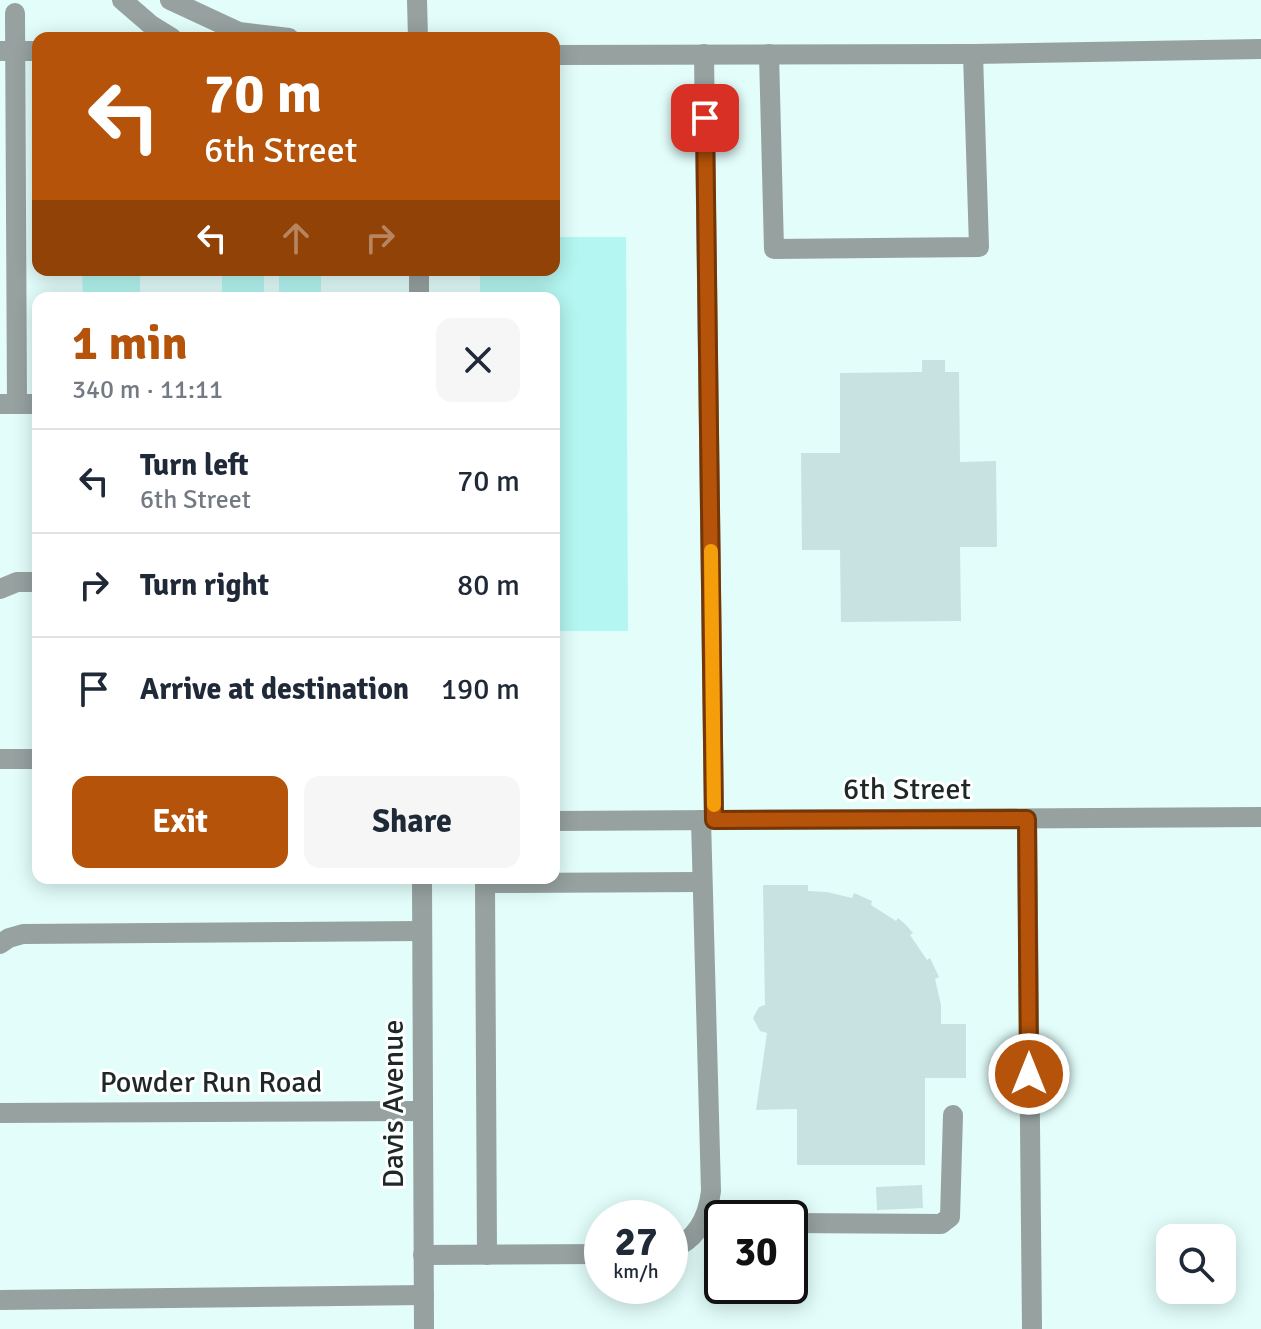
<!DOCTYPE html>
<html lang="en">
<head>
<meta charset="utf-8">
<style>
  body { margin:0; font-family:Signika,sans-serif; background:#f6f6f7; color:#1f2937; height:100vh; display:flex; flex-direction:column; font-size:30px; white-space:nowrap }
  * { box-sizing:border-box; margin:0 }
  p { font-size:26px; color:#747a83 }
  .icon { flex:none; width:44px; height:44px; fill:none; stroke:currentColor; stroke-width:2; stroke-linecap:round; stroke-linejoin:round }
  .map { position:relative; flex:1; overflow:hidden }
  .details { position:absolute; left:32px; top:292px; width:528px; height:592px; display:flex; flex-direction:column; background:#fff; border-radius:16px; box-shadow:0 4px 20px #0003 }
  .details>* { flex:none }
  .banner { position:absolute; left:32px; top:32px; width:528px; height:244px; border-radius:16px; box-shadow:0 4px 20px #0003; background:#b45309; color:#fff; overflow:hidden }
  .controls { position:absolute; left:1156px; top:1224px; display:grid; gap:16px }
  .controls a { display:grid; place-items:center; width:80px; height:80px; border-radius:16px; background:#fff; box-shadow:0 4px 20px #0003; font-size:40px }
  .speed { position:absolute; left:584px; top:1200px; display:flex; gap:16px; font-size:40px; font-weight:700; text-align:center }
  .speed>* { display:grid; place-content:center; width:104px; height:104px; border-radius:50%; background:#fff; box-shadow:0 4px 20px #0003; line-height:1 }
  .speed small { font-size:20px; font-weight:400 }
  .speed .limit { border:4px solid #111; border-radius:12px; background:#fff; color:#111 }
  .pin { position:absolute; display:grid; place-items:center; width:68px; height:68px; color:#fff; margin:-34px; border-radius:16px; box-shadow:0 4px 12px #0006 }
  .me { position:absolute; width:88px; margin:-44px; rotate:0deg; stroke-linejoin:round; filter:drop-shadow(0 0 6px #0008) }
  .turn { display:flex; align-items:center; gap:28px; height:168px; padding:0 40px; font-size:36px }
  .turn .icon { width:104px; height:104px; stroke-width:2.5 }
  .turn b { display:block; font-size:56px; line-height:68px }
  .lanes { display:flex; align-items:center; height:76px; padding:0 40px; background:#0003; justify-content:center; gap:40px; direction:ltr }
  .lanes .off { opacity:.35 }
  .round { display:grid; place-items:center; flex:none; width:84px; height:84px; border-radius:16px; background:#f6f6f7 }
  .headline { display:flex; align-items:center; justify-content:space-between; height:136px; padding:0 40px }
  h1 { font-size:48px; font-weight:800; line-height:60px; color:#b45309 }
  .action { display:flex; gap:16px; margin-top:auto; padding:16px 40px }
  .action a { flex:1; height:92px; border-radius:16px; background:#b45309; color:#fff; font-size:32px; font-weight:800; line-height:92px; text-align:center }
  .action a+a { background:#f6f6f7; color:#1f2937 }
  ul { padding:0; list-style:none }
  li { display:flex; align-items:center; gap:24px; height:104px; padding:0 40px; border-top:2px solid #e0e1e3 }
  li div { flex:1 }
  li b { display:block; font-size:30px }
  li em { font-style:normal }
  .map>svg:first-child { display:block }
</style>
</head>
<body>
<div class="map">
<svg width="1261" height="1329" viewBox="0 0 1261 1329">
  <rect width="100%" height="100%" fill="#e2fdfa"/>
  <g fill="#b4f6f1">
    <path d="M 554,237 L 626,237 L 628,631 L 554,631 L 554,298 L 480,298 L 480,270 L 554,270 Z"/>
    <path d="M 82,270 L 140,270 L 140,298 L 83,298 Z"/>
    <rect x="222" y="270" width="42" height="28"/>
    <rect x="279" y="270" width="42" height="28"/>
  </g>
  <g fill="#c7e2e0">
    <path d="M 922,360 L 945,360 L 945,372 L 959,372 L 960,462 L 996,461 L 997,547 L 960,547 L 961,621 L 841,622 L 840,550 L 802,550 L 801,453 L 840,453 L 840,373 L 922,372 Z"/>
    <path d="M 763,885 L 808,885 L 808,891 L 827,892 L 852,898 L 854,893 L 872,901 L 871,905 L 896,921 L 898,918 L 906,925 L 913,933 L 910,935 L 927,960 L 930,958 L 939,977 L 935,979 L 941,1005 L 941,1024 L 966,1024 L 966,1078 L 925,1078 L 925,1165 L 797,1165 L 797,1109 L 756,1110 L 767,1033 L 760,1031 L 753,1018 L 759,1007 L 765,1005 Z"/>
    <path d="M 922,1185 L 923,1208 L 877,1210 L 876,1187 Z"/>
  </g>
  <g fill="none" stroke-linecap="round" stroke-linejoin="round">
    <g stroke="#96a1a0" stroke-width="20">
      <path d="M 122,0 L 151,25 L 172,38"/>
      <path d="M 170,0 L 239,32 L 289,38"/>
      <path d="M 417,0 L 418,38"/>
      <path d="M 15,13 L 17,404"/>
      <path d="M 0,51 L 38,51"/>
      <path d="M 704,54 L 714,820"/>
      <path d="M 769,54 L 774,249 L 979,247 L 973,54"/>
      <path d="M 554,55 L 973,54 L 1261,49"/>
      <path d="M 419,270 L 419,298"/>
      <path d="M 0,404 L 38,404"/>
      <path d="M 0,589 L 17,582 L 38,582"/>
      <path d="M 0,759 L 38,759"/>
      <path d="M 1027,819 L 1032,1329"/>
      <path d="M 554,821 L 1261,817"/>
      <path d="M 422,878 L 424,1329"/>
      <path d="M 0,944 L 9,938 L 23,934 L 422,931"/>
      <path d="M 0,1113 L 423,1111"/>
      <path d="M 790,1223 L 941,1224 L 950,1217 L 953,1115"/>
      <path d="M 702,1225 L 722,1224"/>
      <path d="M 670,1250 C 697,1240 708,1218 711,1191 L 701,820"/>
      <path d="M 423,1255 L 602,1254"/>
      <path d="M 487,1255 L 485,883 L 702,882"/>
      <path d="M 0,1300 L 424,1295"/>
    </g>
  </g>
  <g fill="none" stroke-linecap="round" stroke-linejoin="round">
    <g stroke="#753606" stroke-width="20">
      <path id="route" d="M 705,118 L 714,820 L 1027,819 L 1029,1074"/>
    </g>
    <use href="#route" stroke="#b45309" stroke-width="14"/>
    <path stroke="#f59e0b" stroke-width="14" d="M 711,551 L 714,805"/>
  </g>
  <g text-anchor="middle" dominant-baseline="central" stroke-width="6" stroke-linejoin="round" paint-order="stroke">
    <g font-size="30" fill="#1e2827" stroke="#fff">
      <text x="907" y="789">6th Street</text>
      <text x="211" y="1082">Powder Run Road</text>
      <text transform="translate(393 1104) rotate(-90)">Davis Avenue</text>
    </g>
  </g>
</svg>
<div class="controls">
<a><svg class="icon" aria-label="search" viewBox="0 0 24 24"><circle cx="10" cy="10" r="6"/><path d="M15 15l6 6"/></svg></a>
</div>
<div class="speed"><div>27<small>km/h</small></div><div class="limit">30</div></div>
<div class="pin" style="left:705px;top:118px;background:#d93025"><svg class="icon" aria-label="arrive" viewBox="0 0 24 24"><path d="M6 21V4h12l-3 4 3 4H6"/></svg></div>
<svg class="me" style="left:1029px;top:1074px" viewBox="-20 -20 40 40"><circle r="17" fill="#b45309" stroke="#fff" stroke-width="3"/><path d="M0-11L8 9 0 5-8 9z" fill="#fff"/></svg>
<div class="banner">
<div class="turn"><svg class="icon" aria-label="left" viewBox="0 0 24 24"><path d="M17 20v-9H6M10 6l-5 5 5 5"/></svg><div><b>70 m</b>6th Street</div></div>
<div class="lanes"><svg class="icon" aria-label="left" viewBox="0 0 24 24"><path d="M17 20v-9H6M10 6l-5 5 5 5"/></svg><svg class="icon off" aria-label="ahead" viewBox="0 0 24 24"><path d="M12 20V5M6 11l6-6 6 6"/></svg><svg class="icon off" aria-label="right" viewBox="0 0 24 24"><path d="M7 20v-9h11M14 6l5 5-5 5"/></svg></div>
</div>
<section class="details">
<div class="headline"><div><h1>1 min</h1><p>340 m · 11:11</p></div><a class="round"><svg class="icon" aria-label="close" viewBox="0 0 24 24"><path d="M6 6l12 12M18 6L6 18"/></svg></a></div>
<ul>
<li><svg class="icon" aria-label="left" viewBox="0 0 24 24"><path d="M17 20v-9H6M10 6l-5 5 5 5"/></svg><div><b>Turn left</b><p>6th Street</p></div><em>70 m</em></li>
<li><svg class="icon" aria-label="right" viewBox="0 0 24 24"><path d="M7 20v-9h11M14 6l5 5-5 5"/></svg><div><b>Turn right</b></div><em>80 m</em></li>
<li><svg class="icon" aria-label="arrive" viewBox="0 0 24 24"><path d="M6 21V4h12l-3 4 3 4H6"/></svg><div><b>Arrive at destination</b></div><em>190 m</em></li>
</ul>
<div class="action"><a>Exit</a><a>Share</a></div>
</section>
</div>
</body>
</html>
